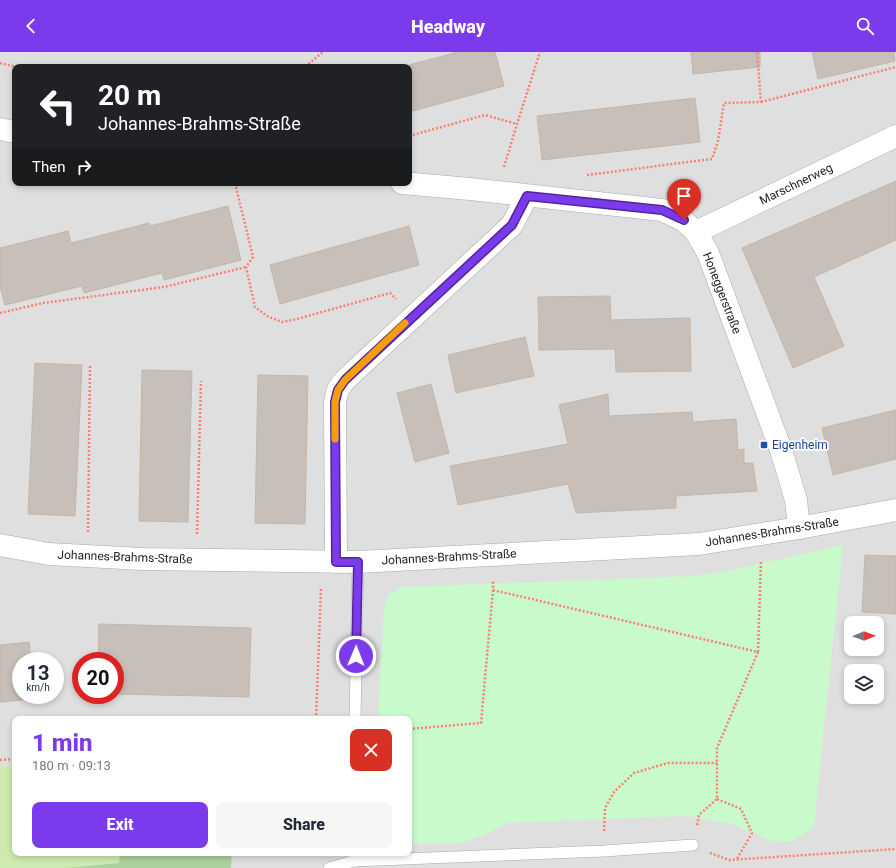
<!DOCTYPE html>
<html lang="en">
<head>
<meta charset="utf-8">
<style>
  body { margin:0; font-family:Roboto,sans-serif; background:#f6f6f7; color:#1f2937; height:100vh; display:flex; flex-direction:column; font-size:15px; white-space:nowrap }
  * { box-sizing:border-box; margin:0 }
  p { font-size:13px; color:#747a83 }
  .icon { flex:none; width:22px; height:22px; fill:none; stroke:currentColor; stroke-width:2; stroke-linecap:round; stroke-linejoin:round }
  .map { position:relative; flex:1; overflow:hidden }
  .side { position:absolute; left:12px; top:664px; width:400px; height:140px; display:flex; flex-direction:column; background:#fff; border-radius:8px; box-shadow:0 2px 6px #0003 }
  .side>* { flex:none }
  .guide { position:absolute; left:12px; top:12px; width:400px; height:122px; border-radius:8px; box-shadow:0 2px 6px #0003; background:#202124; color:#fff; overflow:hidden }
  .needle { width:26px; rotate:89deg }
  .tools { position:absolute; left:844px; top:564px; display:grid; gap:8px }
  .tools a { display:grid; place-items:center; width:40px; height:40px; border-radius:8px; background:#fff; box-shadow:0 2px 6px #0003; font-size:20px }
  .speed { position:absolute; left:12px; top:600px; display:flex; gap:8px; font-size:20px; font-weight:700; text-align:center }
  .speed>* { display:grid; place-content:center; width:52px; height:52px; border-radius:50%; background:#fff; box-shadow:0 2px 6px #0003; line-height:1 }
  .speed small { font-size:10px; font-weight:400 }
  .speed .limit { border:6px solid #d22; background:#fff; color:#111 }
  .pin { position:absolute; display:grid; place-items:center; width:34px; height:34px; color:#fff; margin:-41px -17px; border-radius:50% 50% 50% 0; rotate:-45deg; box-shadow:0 0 4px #0007 }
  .pin .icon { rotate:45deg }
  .me { position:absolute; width:44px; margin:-22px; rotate:1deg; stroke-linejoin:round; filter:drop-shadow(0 0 3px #0008) }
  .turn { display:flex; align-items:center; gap:14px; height:84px; padding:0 20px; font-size:18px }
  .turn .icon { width:52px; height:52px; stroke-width:2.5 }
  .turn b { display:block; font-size:28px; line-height:34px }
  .then { display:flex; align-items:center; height:38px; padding:0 20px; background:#0003; gap:8px; font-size:15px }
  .round { display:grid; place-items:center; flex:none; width:42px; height:42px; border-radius:8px; background:#f6f6f7 }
  .summary { display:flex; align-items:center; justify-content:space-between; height:68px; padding:0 20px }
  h1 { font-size:24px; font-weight:800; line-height:30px; color:#7c3aed }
  .action { display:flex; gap:8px; margin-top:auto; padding:8px 20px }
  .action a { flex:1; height:46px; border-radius:8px; background:#7c3aed; color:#fff; font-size:16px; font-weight:800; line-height:46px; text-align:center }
  .action a+a { background:#f6f6f7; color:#1f2937 }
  header { display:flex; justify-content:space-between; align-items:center; height:52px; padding:0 20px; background:#7c3aed; color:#fff; font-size:18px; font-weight:800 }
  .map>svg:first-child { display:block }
</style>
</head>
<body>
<header><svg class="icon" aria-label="back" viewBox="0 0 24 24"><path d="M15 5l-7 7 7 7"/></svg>Headway<svg class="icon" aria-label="search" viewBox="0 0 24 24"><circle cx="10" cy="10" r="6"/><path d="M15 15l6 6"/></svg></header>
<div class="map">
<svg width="896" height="816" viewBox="0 0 896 816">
  <rect width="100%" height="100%" fill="#f2efe9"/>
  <path fill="#e0dfdf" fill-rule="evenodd" d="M 0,0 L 896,0 L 896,816 L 231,816 L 232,801 L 409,801 L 409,667 L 15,667 L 15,713 L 0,714 ZM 15,15 L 409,15 L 409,131 L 15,131 ZM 851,571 L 877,571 L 877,597 L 851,597 ZM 21,609 L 55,609 L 55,643 L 21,643 ZM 81,609 L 115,609 L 115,643 L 81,643 ZM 851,619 L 877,619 L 877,645 L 851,645 Z"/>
  <path fill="#cdebb0" d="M 15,713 L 15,801 L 120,801 L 119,811 L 64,816 L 0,816 L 0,714 Z"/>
  <path fill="#add19e" d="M 120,801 L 232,801 L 231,816 L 64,816 L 119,811 Z"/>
  <path fill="#c8facc" d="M 843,493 L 814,775 L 791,790 L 771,789 L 732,772 L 686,764 L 507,771 L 486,782 L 462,791 L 409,792 L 409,667 L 378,667 L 384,556 L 389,542 L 401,535 L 694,524 L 732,518 Z"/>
  <g fill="#c7bfb8" stroke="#c4b6ab">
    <path d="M 458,0 L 495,0 L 504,34 L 409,60 L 409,13 Z"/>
    <path d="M 691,0 L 760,0 L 760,15 L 693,22 Z"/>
    <path d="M 812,0 L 894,0 L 895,9 L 818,27 Z"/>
    <path d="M 695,46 L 700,90 L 542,108 L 537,64 Z"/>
    <path d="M 896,129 L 896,188 L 814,225 L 844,294 L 793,316 L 742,196 Z"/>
    <path d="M 228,154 L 241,208 L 164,228 L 162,221 L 84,241 L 82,234 L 5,253 L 0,235 L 0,196 L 68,179 L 71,191 L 149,171 L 150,174 Z"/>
    <path d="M 409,174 L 419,213 L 280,252 L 270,213 Z"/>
    <path d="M 610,244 L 611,268 L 690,266 L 691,319 L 616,320 L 615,297 L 539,298 L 538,245 Z"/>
    <path d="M 525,285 L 534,324 L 456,341 L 448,303 Z"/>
    <path d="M 35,311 L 82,313 L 75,464 L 28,462 Z"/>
    <path d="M 142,318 L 192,319 L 188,470 L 139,469 Z"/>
    <path d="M 258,323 L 308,324 L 305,472 L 255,471 Z"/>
    <path d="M 431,332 L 449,401 L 415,410 L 397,341 Z"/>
    <path d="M 608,342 L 609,364 L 692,360 L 693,370 L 736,367 L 738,398 L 744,397 L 744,411 L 753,411 L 757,439 L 676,444 L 676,456 L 576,461 L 568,432 L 458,453 L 450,414 L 568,392 L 559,353 Z"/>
    <path d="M 896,358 L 896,407 L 833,423 L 822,376 Z"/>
    <path d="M 865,503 L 896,504 L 896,562 L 862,560 Z"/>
    <path d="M 99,572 L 251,576 L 249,645 L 115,642 L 115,609 L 98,609 Z"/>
    <path d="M 29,590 L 31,609 L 21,609 L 21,643 L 34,643 L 35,647 L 0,650 L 0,593 Z"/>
  </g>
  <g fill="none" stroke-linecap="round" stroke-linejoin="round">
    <g stroke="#a9a9a9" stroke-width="12">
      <g id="service">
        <path d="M 355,667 L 358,510"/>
        <path d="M 354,809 L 604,799 L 693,793"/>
        <path d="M 329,816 L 354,809 L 354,801"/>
      </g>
    </g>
    <g stroke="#a9a9a9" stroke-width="23">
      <g id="minor">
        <path d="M 0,77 L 15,80"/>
        <path d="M 402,131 L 470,137 L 662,158 L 683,168 L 696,180 L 708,201 L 781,398 L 796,448 L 799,476"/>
        <path d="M 696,180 L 896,84"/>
        <path d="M 0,493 L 49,502 L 142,507 L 358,510 L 699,492 L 799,476 L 896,458"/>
        <path d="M 336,510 L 335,350 L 338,337 L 345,328 L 512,173 L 527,144"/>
      </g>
    </g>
    <g stroke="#fa8072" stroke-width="2.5" stroke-dasharray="2 2" stroke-linecap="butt">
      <path d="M 0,11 L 17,15"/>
      <path d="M 306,15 L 307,13 L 323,0"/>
      <path d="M 761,50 L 896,15"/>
      <path d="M 409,84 L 485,63 L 517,72"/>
      <path d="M 504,115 L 517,72 L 540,0"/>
      <path d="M 587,123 L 712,107 L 718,89 L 724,51 L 761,50 L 757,0"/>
      <path d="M 235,131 L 253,205 L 246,215 L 255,255 L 267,264 L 282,270 L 297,267 L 390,241 L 396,247"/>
      <path d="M 0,261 L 43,251 L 164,235 L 246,215"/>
      <path d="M 88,480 L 90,313"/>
      <path d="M 197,482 L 201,329"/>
      <path d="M 493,538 L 758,600 L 717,696 L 717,747 L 699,763 L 697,774"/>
      <path d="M 758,600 L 761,508"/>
      <path d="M 316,667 L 321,536"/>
      <path d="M 409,677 L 481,671 L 493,538 L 493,529"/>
      <path d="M 0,708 L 15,707"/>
      <path d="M 717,747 L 741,757 L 752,781 L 737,807"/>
      <path d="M 604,779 L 605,756 L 614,740 L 634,721 L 668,711 L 717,711"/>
      <path d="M 710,801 L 729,808 L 896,797"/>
    </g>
    <use href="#service" stroke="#fff" stroke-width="11"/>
    <use href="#minor" stroke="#fff" stroke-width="22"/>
  </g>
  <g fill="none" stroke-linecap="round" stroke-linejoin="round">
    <g stroke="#51269a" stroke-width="10">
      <path id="route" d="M 356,604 L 358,510 L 336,510 L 335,350 L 338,338 L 345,328 L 512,173 L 527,144 L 662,158 L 684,168"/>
    </g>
    <use href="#route" stroke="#7c3aed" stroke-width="7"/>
    <path stroke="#f59e0b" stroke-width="7" d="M 335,387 L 335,350 L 338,338 L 345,328 L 405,271"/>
  </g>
  <rect fill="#1a4fb4" stroke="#fff" stroke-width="1.5" x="760" y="389" width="8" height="8" rx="2"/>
  <g text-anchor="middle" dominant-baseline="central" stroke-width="3.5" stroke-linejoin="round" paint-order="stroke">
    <g font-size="12" fill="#222" stroke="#fff">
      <text transform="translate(796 132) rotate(-26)">Marschnerweg</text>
      <text transform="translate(722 241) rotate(69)">Honeggerstraße</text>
      <text transform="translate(772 480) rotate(-9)">Johannes-Brahms-Straße</text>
      <text transform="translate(125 505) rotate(2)">Johannes-Brahms-Straße</text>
      <text transform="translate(449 505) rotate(-3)">Johannes-Brahms-Straße</text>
    </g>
    <g font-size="12" fill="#164399" stroke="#fff" text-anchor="start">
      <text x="772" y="393">Eigenheim</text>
    </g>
  </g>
</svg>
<div class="tools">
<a><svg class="needle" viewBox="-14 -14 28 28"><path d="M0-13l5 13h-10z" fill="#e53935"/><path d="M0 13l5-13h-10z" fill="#747a83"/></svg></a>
<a><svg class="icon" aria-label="layers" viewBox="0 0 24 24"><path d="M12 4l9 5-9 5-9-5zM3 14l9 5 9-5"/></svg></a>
</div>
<div class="speed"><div>13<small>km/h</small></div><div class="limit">20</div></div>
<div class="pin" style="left:684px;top:168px;background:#d93025"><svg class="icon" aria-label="arrive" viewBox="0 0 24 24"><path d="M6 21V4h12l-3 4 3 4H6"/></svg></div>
<svg class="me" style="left:356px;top:604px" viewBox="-20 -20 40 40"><circle r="17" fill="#7c3aed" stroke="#fff" stroke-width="3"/><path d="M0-11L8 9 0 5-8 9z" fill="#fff"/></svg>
<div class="guide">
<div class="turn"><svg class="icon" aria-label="left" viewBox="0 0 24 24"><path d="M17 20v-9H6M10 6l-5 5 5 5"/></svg><div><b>20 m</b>Johannes-Brahms-Straße</div></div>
<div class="then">Then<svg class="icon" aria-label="right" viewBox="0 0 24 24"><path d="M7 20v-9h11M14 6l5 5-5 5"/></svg></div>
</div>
<section class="side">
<div class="summary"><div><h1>1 min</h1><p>180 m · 09:13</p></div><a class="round" style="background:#d93025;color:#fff"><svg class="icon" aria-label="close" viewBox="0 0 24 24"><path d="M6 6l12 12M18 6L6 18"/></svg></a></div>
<div class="action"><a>Exit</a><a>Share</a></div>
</section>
</div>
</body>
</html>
